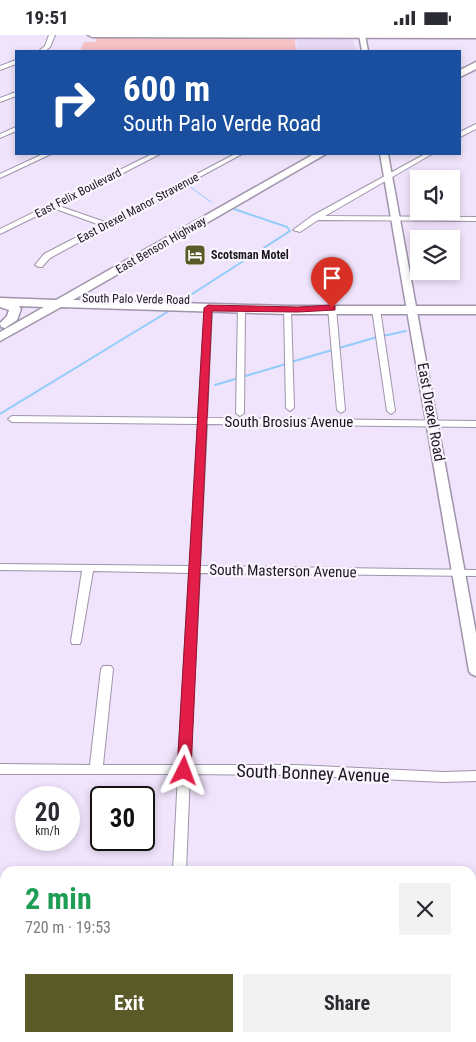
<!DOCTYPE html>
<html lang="en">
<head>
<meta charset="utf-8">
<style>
  body { margin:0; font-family:"Roboto Condensed",sans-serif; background:#f2f2f3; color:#2b2b33; height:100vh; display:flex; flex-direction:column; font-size:19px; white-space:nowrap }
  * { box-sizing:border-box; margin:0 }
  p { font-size:16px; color:#7c7c81 }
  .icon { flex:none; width:28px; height:28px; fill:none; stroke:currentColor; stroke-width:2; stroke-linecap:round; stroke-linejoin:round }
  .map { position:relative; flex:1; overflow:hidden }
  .side { position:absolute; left:0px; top:831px; width:476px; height:176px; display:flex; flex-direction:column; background:#fff; border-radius:15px 15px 0 0; box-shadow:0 2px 8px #0003 }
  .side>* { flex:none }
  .guide { position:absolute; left:15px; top:15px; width:446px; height:105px; border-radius:0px; box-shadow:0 2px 8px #0003; background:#1a4fa0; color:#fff; overflow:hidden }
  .tools { position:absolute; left:410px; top:135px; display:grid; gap:10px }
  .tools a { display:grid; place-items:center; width:50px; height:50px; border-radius:0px; background:#fff; box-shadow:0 2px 8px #0003; font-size:25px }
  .speed { position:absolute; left:15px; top:751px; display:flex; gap:10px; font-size:25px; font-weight:700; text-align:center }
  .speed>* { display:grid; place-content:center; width:65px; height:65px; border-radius:50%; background:#fff; box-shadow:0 2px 8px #0003; line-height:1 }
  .speed small { font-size:12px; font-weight:400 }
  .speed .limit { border:2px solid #111; border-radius:8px; background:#fff; color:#111 }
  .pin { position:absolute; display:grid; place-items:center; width:42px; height:42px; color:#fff; margin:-51px -21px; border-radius:50% 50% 50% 0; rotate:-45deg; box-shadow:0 0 5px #0007 }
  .pin .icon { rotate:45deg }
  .me { position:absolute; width:55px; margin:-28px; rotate:3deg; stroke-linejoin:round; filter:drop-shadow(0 0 4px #0008) }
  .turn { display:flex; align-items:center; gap:18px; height:105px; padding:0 25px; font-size:22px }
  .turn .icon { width:65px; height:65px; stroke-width:2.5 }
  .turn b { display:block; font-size:35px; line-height:42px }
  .round { display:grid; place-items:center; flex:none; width:52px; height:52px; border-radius:0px; background:#f2f2f3 }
  .overview { display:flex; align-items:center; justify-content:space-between; height:85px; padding:0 25px }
  h1 { font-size:30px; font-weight:700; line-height:38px; color:#1e9e55 }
  .action { display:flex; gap:10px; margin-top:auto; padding:10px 25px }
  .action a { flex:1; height:58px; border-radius:0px; background:#595a27; color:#fff; font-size:20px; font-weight:700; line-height:58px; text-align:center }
  .action a+a { background:#f2f2f3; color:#2b2b33 }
  .status { display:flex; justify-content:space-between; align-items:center; height:35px; padding:0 25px; background:#fff; direction:ltr }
  .status svg { height:14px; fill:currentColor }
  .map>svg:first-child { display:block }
</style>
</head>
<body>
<div class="status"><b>19:51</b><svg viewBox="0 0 49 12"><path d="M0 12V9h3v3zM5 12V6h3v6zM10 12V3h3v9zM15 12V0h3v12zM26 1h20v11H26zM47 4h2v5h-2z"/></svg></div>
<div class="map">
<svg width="476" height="1007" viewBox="0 0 476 1007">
  <rect width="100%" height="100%" fill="#f0e4fc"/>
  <path fill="#e7d8f6" d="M 296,3 L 344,3 L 354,6 L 355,16 L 297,16 Z"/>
  <path fill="#f6c2c6" d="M 97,3 L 295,3 L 296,16 L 80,16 L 84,7 L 95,7 Z"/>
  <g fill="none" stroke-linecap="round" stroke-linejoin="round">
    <path stroke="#91ccfb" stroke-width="1" d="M 189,151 L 211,167"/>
    <g stroke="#91ccfb" stroke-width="2">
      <path d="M 186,263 L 290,196 L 287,192 L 234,174"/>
      <path d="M 383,301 L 406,296"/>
      <path d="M 291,327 L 377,302"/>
      <path d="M 215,350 L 286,329"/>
      <path d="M 0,379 L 169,276"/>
    </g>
    <g stroke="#9f94aa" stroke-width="2">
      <g id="minor">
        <path d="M 49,0 L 55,0 L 50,12 L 45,16 L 39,16 L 45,11 Z"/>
        <path d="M 16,25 L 16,29 L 0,35 L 0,31 Z"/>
        <path d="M 16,57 L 16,61 L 0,67 L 0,63 Z"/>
        <path d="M 476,89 L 476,94 L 460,102 L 460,97 Z"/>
        <path d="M 16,92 L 16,96 L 0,103 L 0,99 Z"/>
        <path d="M 43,119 L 51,119 L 0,143 L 0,139 Z"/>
        <path d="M 152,119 L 160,119 L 59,171 L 105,187 L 235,119 L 242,119 L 50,223 L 42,232 L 39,232 L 35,230 L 44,219 L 100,190 L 53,173 L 0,199 L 0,194 Z"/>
        <path d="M 425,119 L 432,119 L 325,181 L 476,182 L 476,186 L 318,185 L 300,197 L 293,195 L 312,181 Z"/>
        <path d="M 205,271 L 208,271 L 212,273 L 207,383 L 476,386 L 476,392 L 207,389 L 200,531 L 476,535 L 476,541 L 200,538 L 190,730 L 295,730 L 444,737 L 476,736 L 476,746 L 444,747 L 295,740 L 190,739 L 186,836 L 173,836 L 178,739 L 0,739 L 0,729 L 90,730 L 101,634 L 103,631 L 111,631 L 113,634 L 103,730 L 178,730 L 189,538 L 93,536 L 81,606 L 80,609 L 72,609 L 71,606 L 82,536 L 0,535 L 0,529 L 190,531 L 198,389 L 12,387 L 8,384 L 12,381 L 198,383 Z"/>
        <path d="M 329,271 L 332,271 L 336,273 L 345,375 L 341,378 L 337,375 L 328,273 Z"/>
        <path d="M 238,272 L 241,272 L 245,274 L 244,378 L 240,381 L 236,378 Z"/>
        <path d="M 373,272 L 376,272 L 380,274 L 395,376 L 391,379 L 387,376 L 372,274 Z"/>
        <path d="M 284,273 L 290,273 L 291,275 L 294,373 L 290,376 L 286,373 Z"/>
        <rect x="162" y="1002" width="14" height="5"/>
      </g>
    </g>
    <g stroke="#9f94aa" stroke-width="3">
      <g id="tertiary">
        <path d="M 359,0 L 365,0 L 368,16 L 362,16 Z"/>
        <path d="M 380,119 L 388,119 L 476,598 L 476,641 L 471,639 L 469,636 Z"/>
      </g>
    </g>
    <g stroke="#9f94aa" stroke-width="3">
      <g id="secondary">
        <path d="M 88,0 L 476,0 L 476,3 L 92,2 Z"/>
        <path d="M 476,27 L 476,34 L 460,42 L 460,35 Z"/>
        <path d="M 314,119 L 326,119 L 73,265 L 287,271 L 476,271 L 476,279 L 287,279 L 61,272 L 0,306 L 0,297 L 44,272 L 19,271 L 21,274 L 17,285 L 5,293 L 1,292 L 0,288 L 7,281 L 9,275 L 0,272 L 0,263 L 56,265 Z"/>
      </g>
    </g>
    <use href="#minor" fill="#fff" fill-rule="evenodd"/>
    <use href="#tertiary" fill="#fff" fill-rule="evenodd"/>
    <use href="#secondary" fill="#fff" fill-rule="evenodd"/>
  </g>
  <path fill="#e11d48" stroke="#92132f" d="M 332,270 L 335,271 L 335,275 L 298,277 L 212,276 L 191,736 L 189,740 L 179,740 L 177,736 L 204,273 L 208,270 L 298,272 Z"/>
  <defs>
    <g id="hotel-square" transform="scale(1.125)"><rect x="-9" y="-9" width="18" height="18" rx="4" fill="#595a27" stroke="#faf5fe"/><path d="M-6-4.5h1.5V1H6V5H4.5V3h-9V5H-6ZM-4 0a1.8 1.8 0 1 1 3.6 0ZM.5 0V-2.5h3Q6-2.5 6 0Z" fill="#fff"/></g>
  </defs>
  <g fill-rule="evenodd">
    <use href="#hotel-square" x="195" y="220"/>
  </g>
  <g text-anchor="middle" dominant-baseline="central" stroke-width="4.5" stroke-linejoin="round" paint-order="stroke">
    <g font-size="12" fill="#1b171f" stroke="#faf5fe">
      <text transform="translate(78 158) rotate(-27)">East Felix Boulevard</text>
      <text transform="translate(138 173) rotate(-28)">East Drexel Manor Stravenue</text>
      <text transform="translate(161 210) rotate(-30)">East Benson Highway</text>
      <text transform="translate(136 264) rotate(1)">South Palo Verde Road</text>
    </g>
    <g font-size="12" font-weight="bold" fill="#1b171f" stroke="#faf5fe" text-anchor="start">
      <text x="211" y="220">Scotsman Motel</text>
    </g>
    <g font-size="15" fill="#1b171f" stroke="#faf5fe">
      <text transform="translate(431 377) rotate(80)">East Drexel Road</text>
      <text x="289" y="387">South Brosius Avenue</text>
      <text transform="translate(283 536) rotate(1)">South Masterson Avenue</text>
    </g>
    <g font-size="18" fill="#1b171f" stroke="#faf5fe">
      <text transform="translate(313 738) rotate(2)">South Bonney Avenue</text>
    </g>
  </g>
</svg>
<div class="tools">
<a><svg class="icon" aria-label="sound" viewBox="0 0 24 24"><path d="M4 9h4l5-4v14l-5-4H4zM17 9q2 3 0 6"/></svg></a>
<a><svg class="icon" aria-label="layers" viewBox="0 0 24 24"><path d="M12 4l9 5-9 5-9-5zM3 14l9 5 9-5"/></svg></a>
</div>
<div class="speed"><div>20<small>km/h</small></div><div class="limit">30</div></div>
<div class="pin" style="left:332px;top:273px;background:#d93025"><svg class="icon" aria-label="arrive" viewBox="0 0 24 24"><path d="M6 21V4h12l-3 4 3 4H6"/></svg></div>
<svg class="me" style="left:184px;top:736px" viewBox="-20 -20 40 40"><path d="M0-17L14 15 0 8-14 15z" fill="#e11d48" stroke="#fff" stroke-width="4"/></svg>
<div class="guide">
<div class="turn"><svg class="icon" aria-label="right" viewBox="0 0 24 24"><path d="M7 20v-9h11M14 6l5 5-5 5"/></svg><div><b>600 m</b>South Palo Verde Road</div></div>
</div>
<section class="side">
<div class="overview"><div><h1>2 min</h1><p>720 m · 19:53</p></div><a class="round"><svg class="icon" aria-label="close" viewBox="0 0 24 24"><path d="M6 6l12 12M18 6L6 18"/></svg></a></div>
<div class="action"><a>Exit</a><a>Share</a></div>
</section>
</div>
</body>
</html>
